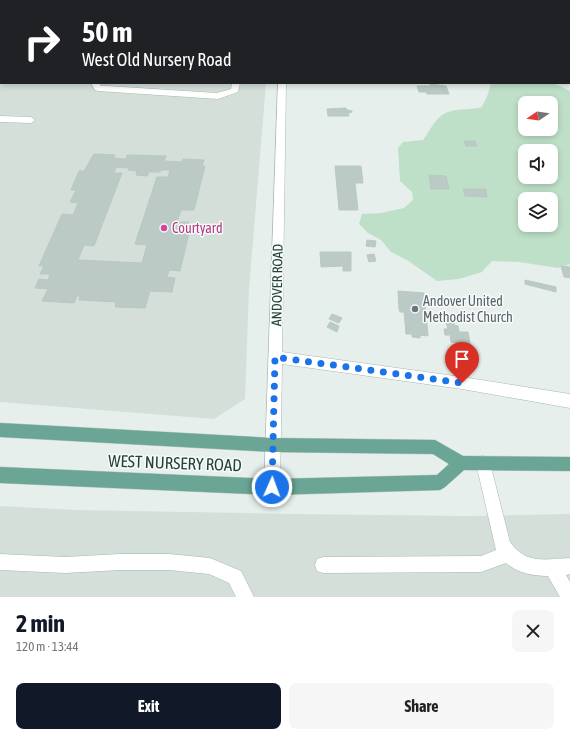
<!DOCTYPE html>
<html lang="en">
<head>
<meta charset="utf-8">
<style>
  body { margin:0; font-family:"Asap Condensed",sans-serif; background:#f6f6f6; color:#202124; height:100vh; display:flex; flex-direction:column; font-size:15px; white-space:nowrap }
  * { box-sizing:border-box; margin:0 }
  p { font-size:13px; color:#757577 }
  .icon { flex:none; width:22px; height:22px; fill:none; stroke:currentColor; stroke-width:2; stroke-linecap:round; stroke-linejoin:round }
  .map { position:relative; height:597px; overflow:hidden }
  .drawer { display:flex; flex-direction:column; background:#fff; flex:1 }
  .drawer>* { flex:none }
  .banner { position:absolute; left:0px; top:0px; width:570px; height:84px; box-shadow:0 2px 6px #0003; background:#202124; color:#fff; overflow:hidden }
  .needle { width:26px; rotate:257deg }
  .fabs { position:absolute; left:518px; top:96px; display:grid; gap:8px }
  .fabs a { display:grid; place-items:center; width:40px; height:40px; border-radius:8px; background:#fff; box-shadow:0 2px 6px #0003; font-size:20px }
  .pin { position:absolute; display:grid; place-items:center; width:34px; height:34px; color:#fff; margin:-41px -17px; border-radius:50% 50% 50% 0; rotate:-45deg; box-shadow:0 0 4px #0007 }
  .pin .icon { rotate:45deg }
  .me { position:absolute; width:44px; margin:-22px; rotate:2deg; stroke-linejoin:round; filter:drop-shadow(0 0 3px #0008) }
  .turn { display:flex; align-items:center; gap:14px; height:84px; padding:0 16px; font-size:18px }
  .turn .icon { width:52px; height:52px; stroke-width:2.5 }
  .turn b { display:block; font-size:28px; line-height:34px }
  .round { display:grid; place-items:center; flex:none; width:42px; height:42px; border-radius:8px; background:#f6f6f6 }
  .headline { display:flex; align-items:center; justify-content:space-between; height:68px; padding:0 16px }
  h1 { font-size:24px; font-weight:700; line-height:30px; color:#111827 }
  .button { display:flex; gap:8px; margin-top:auto; padding:8px 16px }
  .button a { flex:1; height:46px; border-radius:8px; background:#111827; color:#fff; font-size:16px; font-weight:700; line-height:46px; text-align:center }
  .button a+a { background:#f6f6f6; color:#202124 }
  .map>svg:first-child { display:block }
</style>
</head>
<body>
<div class="map">
<svg width="570" height="597" viewBox="0 0 570 597">
  <rect width="100%" height="100%" fill="#e6efeb"/>
  <g fill="#d4dfda">
    <path d="M 0,0 L 271,0 L 1,1 L 1,83 L 266,83 L 249,289 L 245,399 L 214,419 L 0,402 Z"/>
    <path d="M 0,506 L 76,510 L 292,514 L 467,516 L 570,514 L 570,597 L 0,597 Z"/>
  </g>
  <path fill="#bfe0c8" fill-rule="evenodd" d="M 491,83 L 553,83 L 570,91 L 570,264 L 558,268 L 519,262 L 492,261 L 482,272 L 459,279 L 437,281 L 407,260 L 391,252 L 381,240 L 368,233 L 359,224 L 362,214 L 381,213 L 404,208 L 413,200 L 412,192 L 400,181 L 398,148 L 403,142 L 423,140 C 429,132 434,121 442,115 C 454,107 470,111 482,107 L 488,94 ZM 525,103 L 551,103 L 551,129 L 525,129 ZM 525,151 L 551,151 L 551,177 L 525,177 ZM 525,199 L 551,199 L 551,225 L 525,225 Z"/>
  <g fill="#bbcac4" stroke="#b8c9c2" fill-rule="evenodd">
    <path d="M 430,84 L 446,86 L 449,94 L 427,94 L 426,92 L 419,92 L 417,86 L 431,86 Z"/>
    <path d="M 346,108 L 347,110 L 352,111 L 352,112 L 348,113 L 349,116 L 328,116 L 327,109 Z"/>
    <path d="M 464,141 L 475,141 L 477,146 L 466,146 Z"/>
    <path d="M 94,154 L 115,155 L 113,158 L 126,159 L 127,155 L 166,156 L 164,161 L 182,162 L 183,159 L 204,160 L 202,166 L 205,166 L 194,210 L 181,210 L 177,222 L 189,222 L 186,233 L 189,233 L 180,271 L 169,270 L 167,277 L 175,278 L 172,292 L 150,291 L 145,308 L 115,307 L 116,302 L 79,300 L 80,296 L 77,296 L 74,303 L 42,301 L 48,289 L 35,288 L 39,279 L 48,280 L 50,274 L 40,274 L 44,266 L 39,266 L 62,214 L 73,215 L 78,203 L 70,202 L 76,190 L 71,190 L 79,171 L 84,171 ZM 116,167 L 129,168 L 128,170 L 137,171 L 136,175 L 147,176 L 149,172 L 160,172 L 161,170 L 170,170 L 168,177 L 157,177 L 135,244 L 147,245 L 142,263 L 78,260 L 84,245 L 94,246 L 122,173 L 114,173 Z"/>
    <path d="M 335,166 L 361,166 L 363,183 L 355,183 L 358,210 L 339,210 Z"/>
    <path d="M 429,175 L 446,176 L 449,189 L 431,189 Z"/>
    <path d="M 463,189 L 486,189 L 487,197 L 465,196 Z"/>
    <path d="M 367,240 L 376,241 L 375,247 L 366,246 Z"/>
    <path d="M 320,252 L 351,252 L 351,271 L 343,271 L 343,266 L 321,267 Z"/>
    <path d="M 374,254 L 376,261 L 369,262 L 367,255 Z"/>
    <path d="M 561,266 L 570,267 L 570,278 L 564,277 Z"/>
    <path d="M 525,280 L 556,287 L 556,292 L 525,284 Z"/>
    <path d="M 398,291 L 424,293 L 428,336 L 420,335 L 420,338 L 412,337 L 412,334 L 406,334 L 404,312 L 400,312 L 399,309 Z"/>
    <path d="M 332,314 L 342,318 L 339,323 L 329,319 Z"/>
    <path d="M 330,322 L 339,326 L 337,332 L 327,327 Z"/>
    <path d="M 446,322 L 454,322 L 454,325 L 458,326 L 459,332 L 468,332 L 470,344 L 451,342 L 450,335 L 445,335 L 444,329 L 448,329 Z"/>
  </g>
  <g fill="none" stroke-linecap="round" stroke-linejoin="round">
    <g stroke="#a8b8b2" stroke-width="1">
      <g id="minor">
        <rect x="279" y="0" width="6" height="1"/>
        <rect x="536" y="0" width="6" height="1"/>
        <rect x="569" y="73" width="1" height="4"/>
        <path d="M 91,83 L 99,83 L 101,86 L 107,86 L 217,93 L 231,89 L 232,83 L 240,83 L 238,92 L 218,99 L 98,91 L 95,90 Z"/>
        <path d="M 278,83 L 286,83 L 282,352 L 462,377 L 570,394 L 570,408 L 462,389 L 282,364 L 280,487 L 277,492 L 272,495 L 267,492 L 264,487 Z"/>
        <path d="M 0,116 L 31,117 L 35,120 L 31,123 L 0,122 Z"/>
        <path d="M 483,456 L 488,458 L 490,463 L 510,542 C 526,565 546,559 570,558 L 570,574 L 566,575 L 570,582 L 570,597 L 560,597 L 548,576 C 532,576 518,573 506,563 L 481,572 L 323,573 L 317,571 L 315,565 L 317,559 L 323,557 L 481,556 L 496,550 L 476,463 L 478,458 Z"/>
        <path d="M 0,554 L 65,557 L 120,554 L 169,554 L 210,558 L 241,571 L 254,597 L 236,597 L 229,583 L 209,574 L 169,570 L 120,570 L 65,573 L 0,570 Z"/>
      </g>
    </g>
    <g stroke="#c2cac8" stroke-width="1">
      <path id="major" d="M 0,423 L 273,438 L 435,440 L 463,456 L 570,457 L 570,471 L 464,470 L 445,487 L 440,490 L 272,495 L 0,483 L 0,467 L 272,479 L 437,475 L 449,464 L 433,454 L 273,452 L 0,437 Z"/>
    </g>
    <use href="#minor" fill="#fff" fill-rule="evenodd"/>
    <use href="#major" fill="#6aa596" fill-rule="evenodd"/>
  </g>
  <g fill="none" stroke-linecap="round" stroke-linejoin="round">
    <path stroke="#1a73e8" stroke-width="7" stroke-dasharray="0 12.6" d="M 272,487 L 275,357 L 462,383"/>
  </g>
  <circle fill="#d1479c" stroke="#f7fbf9" stroke-width="1.5" cx="164" cy="228" r="4"/>
  <circle fill="#6b7280" stroke="#f7fbf9" stroke-width="1.5" cx="415" cy="309" r="4"/>
  <g text-anchor="middle" dominant-baseline="central" stroke-width="3" stroke-linejoin="round" paint-order="stroke">
    <g font-size="14" fill="#b23c85" stroke="#f7fbf9" text-anchor="start">
      <text x="172" y="228">Courtyard</text>
    </g>
    <g font-size="14" fill="#24423a" stroke="#f7fbf9">
      <text transform="translate(277 285) rotate(-89)">ANDOVER ROAD</text>
    </g>
    <g font-size="14" fill="#5b616d" stroke="#f7fbf9" text-anchor="start">
      <text x="423" y="301">Andover United<tspan x="423" dy="16">Methodist Church</tspan></text>
    </g>
    <g font-size="17" fill="#24423a" stroke="#f7fbf9">
      <text transform="translate(175 463) rotate(2)">WEST NURSERY ROAD</text>
    </g>
  </g>
</svg>
<div class="fabs">
<a><svg class="needle" viewBox="-14 -14 28 28"><path d="M0-13l5 13h-10z" fill="#e53935"/><path d="M0 13l5-13h-10z" fill="#757577"/></svg></a>
<a><svg class="icon" aria-label="sound" viewBox="0 0 24 24"><path d="M4 9h4l5-4v14l-5-4H4zM17 9q2 3 0 6"/></svg></a>
<a><svg class="icon" aria-label="layers" viewBox="0 0 24 24"><path d="M12 4l9 5-9 5-9-5zM3 14l9 5 9-5"/></svg></a>
</div>
<div class="pin" style="left:462px;top:383px;background:#d93025"><svg class="icon" aria-label="arrive" viewBox="0 0 24 24"><path d="M6 21V4h12l-3 4 3 4H6"/></svg></div>
<svg class="me" style="left:272px;top:487px" viewBox="-20 -20 40 40"><circle r="17" fill="#1a73e8" stroke="#fff" stroke-width="3"/><path d="M0-11L8 9 0 5-8 9z" fill="#fff"/></svg>
<div class="banner">
<div class="turn"><svg class="icon" aria-label="right" viewBox="0 0 24 24"><path d="M7 20v-9h11M14 6l5 5-5 5"/></svg><div><b>50 m</b>West Old Nursery Road</div></div>
</div>
</div>
<section class="drawer">
<div class="headline"><div><h1>2 min</h1><p>120 m · 13:44</p></div><a class="round"><svg class="icon" aria-label="close" viewBox="0 0 24 24"><path d="M6 6l12 12M18 6L6 18"/></svg></a></div>
<div class="button"><a>Exit</a><a>Share</a></div>
</section>
</body>
</html>
